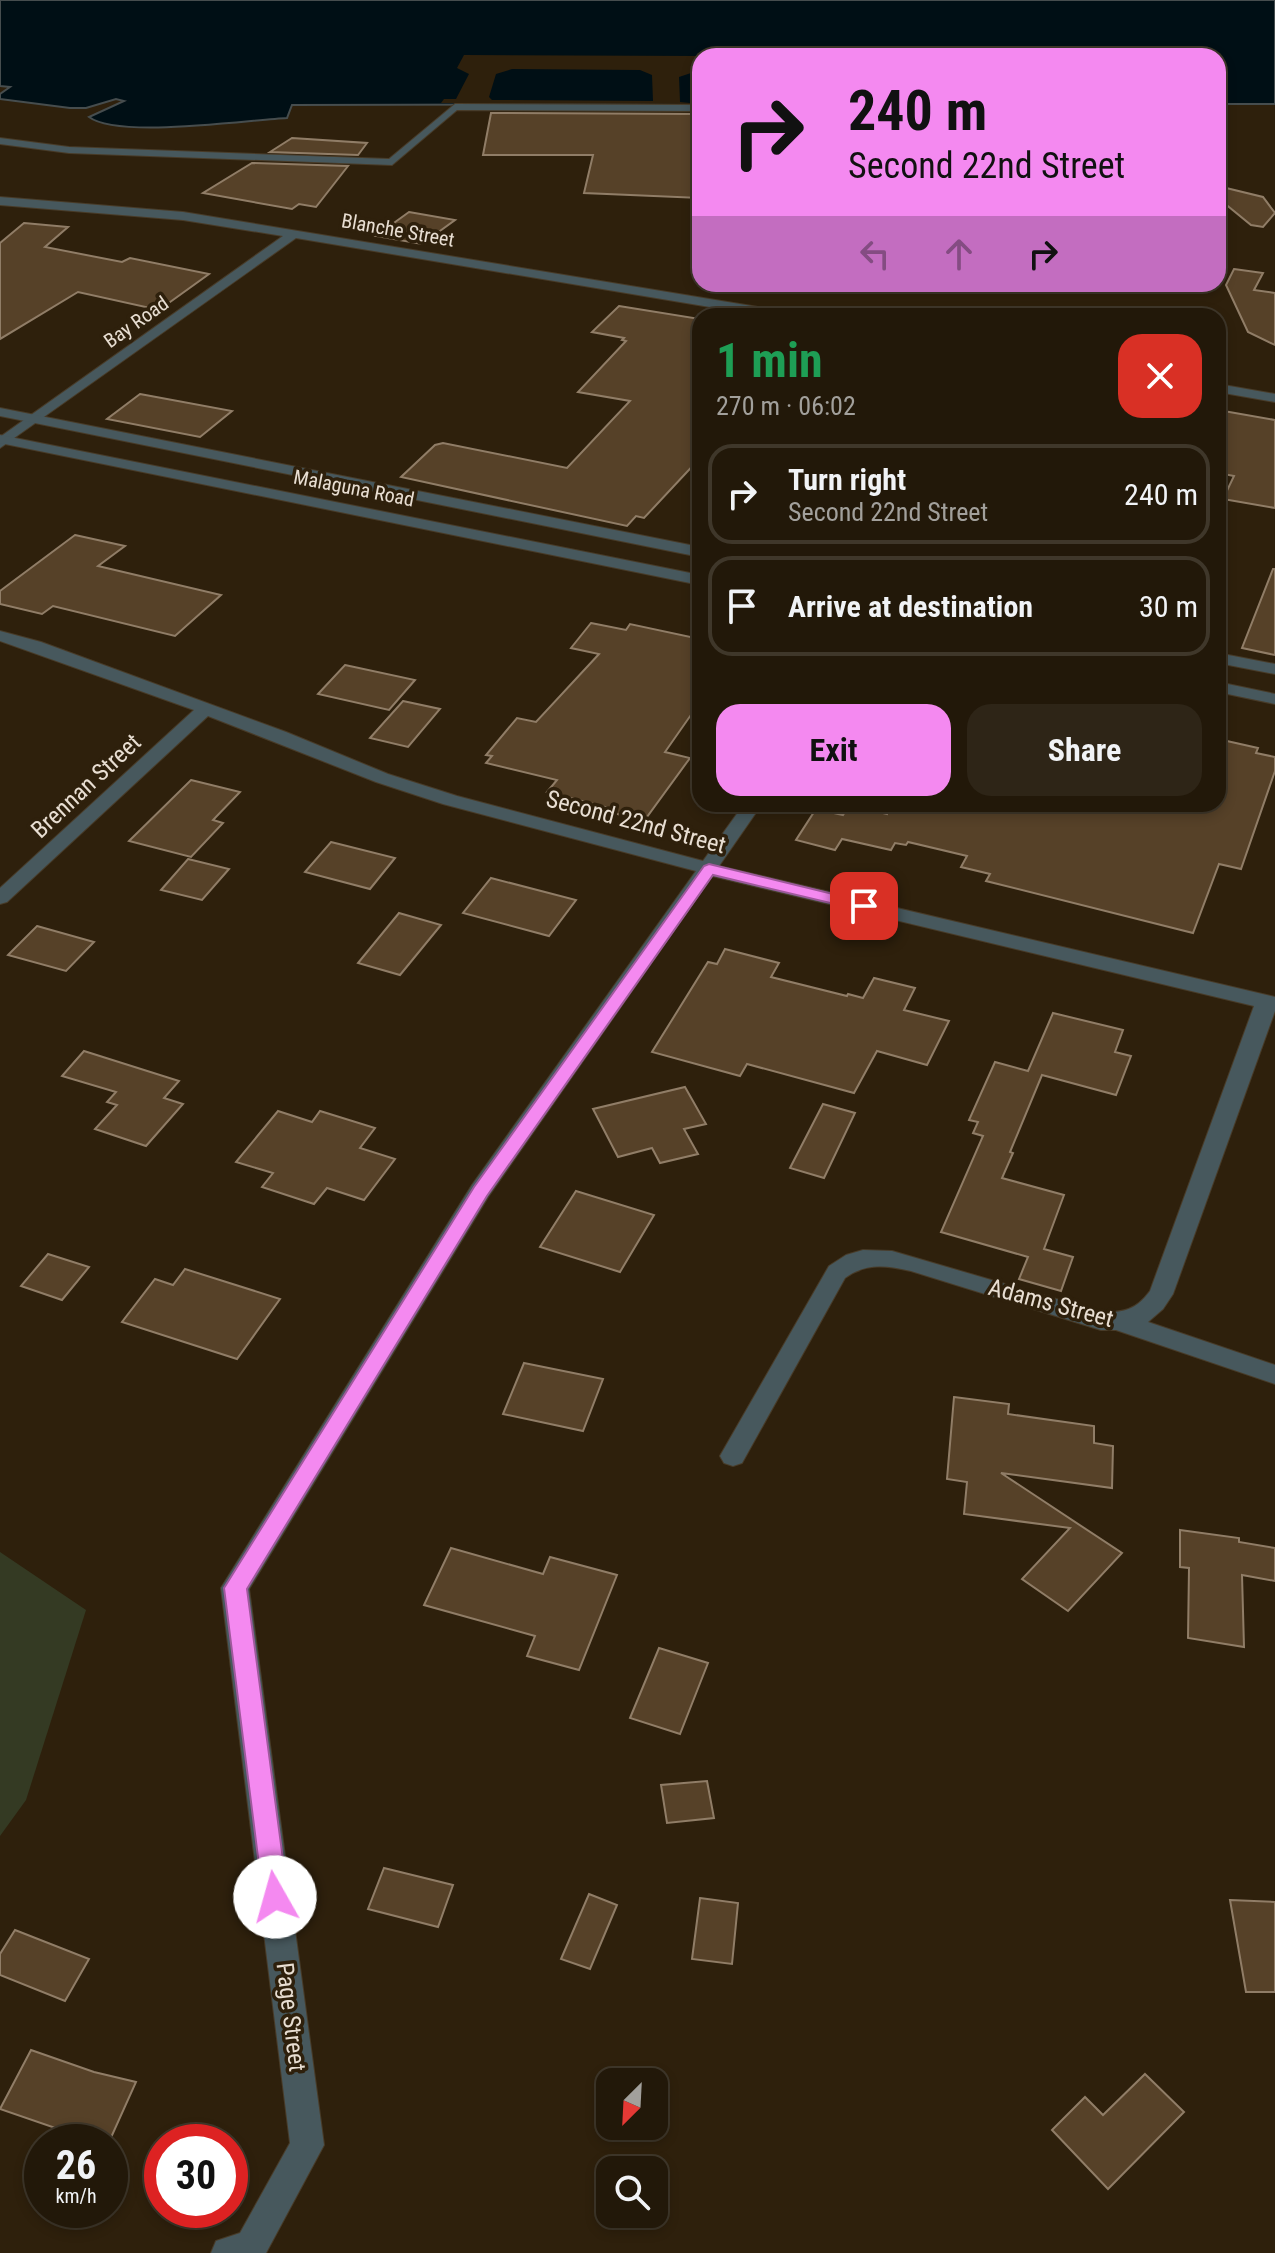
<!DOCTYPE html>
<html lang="en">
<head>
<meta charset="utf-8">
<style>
  body { margin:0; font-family:"Roboto Condensed",sans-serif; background:#2e2517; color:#f1f3f6; height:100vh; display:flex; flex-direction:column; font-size:30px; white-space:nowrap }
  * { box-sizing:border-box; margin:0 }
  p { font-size:26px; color:#a2a09c }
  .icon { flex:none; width:44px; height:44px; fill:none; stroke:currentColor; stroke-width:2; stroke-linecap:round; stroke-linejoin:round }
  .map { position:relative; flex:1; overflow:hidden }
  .drawer { position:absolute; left:692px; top:308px; width:534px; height:504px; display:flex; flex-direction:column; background:#221809; border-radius:24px; box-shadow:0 4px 12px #0003,0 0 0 2px #3f372a }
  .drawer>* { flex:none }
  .top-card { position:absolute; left:692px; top:48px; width:534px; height:244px; border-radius:24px; box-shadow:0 4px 12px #0003,0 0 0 2px #3f372a; background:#f489f0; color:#111; overflow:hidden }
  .needle { width:52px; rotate:204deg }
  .tools { position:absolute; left:596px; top:2068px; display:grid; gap:16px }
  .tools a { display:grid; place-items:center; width:72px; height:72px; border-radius:16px; background:#221809; box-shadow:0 4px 12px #0003,0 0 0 2px #3f372a; font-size:40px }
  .speed { position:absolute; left:24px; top:2124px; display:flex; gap:16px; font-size:40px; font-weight:700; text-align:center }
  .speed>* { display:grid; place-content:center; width:104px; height:104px; border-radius:50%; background:#221809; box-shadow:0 4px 12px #0003,0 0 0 2px #3f372a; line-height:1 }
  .speed small { font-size:20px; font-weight:400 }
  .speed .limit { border:12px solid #d22; background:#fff; color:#111 }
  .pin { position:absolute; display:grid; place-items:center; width:68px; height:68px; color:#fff; margin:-34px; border-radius:16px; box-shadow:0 4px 12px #0006 }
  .me { position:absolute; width:88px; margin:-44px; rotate:353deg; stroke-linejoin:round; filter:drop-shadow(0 0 6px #0008) }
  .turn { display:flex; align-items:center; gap:28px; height:168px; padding:0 24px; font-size:36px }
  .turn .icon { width:104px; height:104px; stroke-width:2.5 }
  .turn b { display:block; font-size:56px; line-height:68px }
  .lanes { display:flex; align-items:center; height:76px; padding:0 24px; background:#0003; justify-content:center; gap:40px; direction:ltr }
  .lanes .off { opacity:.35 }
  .round { display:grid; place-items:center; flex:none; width:84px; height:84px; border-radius:24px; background:#2e2517 }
  .headline { display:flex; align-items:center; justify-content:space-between; height:136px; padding:0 24px }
  h1 { font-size:48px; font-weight:700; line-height:60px; color:#1e9e55 }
  .action { display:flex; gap:16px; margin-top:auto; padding:16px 24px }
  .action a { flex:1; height:92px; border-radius:24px; background:#f489f0; color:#111; font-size:32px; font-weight:700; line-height:92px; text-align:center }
  .action a+a { background:#2e2517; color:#f1f3f6 }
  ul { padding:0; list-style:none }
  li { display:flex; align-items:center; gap:24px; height:100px; margin:0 16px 12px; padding:0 8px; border:4px solid #3f372a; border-radius:24px }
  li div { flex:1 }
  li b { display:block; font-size:30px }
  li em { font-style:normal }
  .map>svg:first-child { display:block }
</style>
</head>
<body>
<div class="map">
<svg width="1275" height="2253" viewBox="0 0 1275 2253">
  <rect width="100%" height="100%" fill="#2e200c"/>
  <path fill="#343a23" d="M 0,1552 L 86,1610 L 26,1800 L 0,1836 Z"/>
  <path fill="#000f15" stroke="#464d4e" stroke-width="2" d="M 0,0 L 1275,0 L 1275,104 L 1218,104 L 1218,56 L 700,56 L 700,104 L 292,105 L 287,118 C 247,120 118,139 89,117 L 124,101 L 116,99 L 86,108 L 70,108 L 0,99 L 0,94 L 10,87 L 0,86 Z"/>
  <path fill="#2e200c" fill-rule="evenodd" d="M 464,55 L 700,56 L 700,70 L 679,77 L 680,102 L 700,104 L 441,103 L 444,99 L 456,99 L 469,74 L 457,68 ZM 512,69 L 640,70 L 652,75 L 653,101 L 492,100 L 489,97 L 496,74 Z"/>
  <g fill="#564128" stroke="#907d67" stroke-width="2">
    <path d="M 491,113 L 700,114 L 700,198 L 584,193 L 593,155 L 483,155 Z"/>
    <path d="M 292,138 L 367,143 L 358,155 L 270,152 Z"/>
    <path d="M 252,163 L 348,166 L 316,207 L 299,204 L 292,209 L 203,193 Z"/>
    <path d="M 1218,186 L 1263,197 L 1275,213 L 1263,227 L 1251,225 L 1218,198 Z"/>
    <path d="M 409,212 L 455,220 L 422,244 L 376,236 Z"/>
    <path d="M 24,223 L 68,227 L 45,247 L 122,262 L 130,258 L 209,274 L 159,310 L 78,292 L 0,339 L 0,243 Z"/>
    <path d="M 1234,269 L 1263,273 L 1254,290 L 1275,293 L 1275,345 L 1248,332 L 1226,285 Z"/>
    <path d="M 619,306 L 700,319 L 700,458 L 644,518 L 636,516 L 627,526 L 401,477 L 435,445 L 443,443 L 567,468 L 630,401 L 578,392 L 626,341 L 622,340 L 624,338 L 592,332 Z"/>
    <path d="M 140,394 L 232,411 L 200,437 L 107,419 Z"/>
    <path d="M 1218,410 L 1275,420 L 1275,508 L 1223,499 L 1234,476 L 1218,473 Z"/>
    <path d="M 75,535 L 125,546 L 98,566 L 221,595 L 175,636 L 53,606 L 42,614 L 0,604 L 0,591 Z"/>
    <path d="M 1273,569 L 1275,569 L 1275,655 L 1242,648 Z"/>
    <path d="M 591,623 L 626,630 L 630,624 L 700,639 L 700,702 L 665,752 L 690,758 L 644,821 L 606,811 L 609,808 L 547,792 L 557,780 L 486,763 L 492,756 L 486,755 L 517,718 L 536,722 L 599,654 L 571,648 Z"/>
    <path d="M 345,665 L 415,680 L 389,710 L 318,694 Z"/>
    <path d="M 403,701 L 440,709 L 408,747 L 370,738 Z"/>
    <path d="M 1218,739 L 1258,748 L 1256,753 L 1275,757 L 1275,771 L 1241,869 L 1219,864 L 1193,933 L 986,881 L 990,874 L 961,867 L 967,856 L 908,842 L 906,845 L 895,843 L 891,850 L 842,839 L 835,850 L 796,840 L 816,809 L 843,815 L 849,805 L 887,814 L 888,804 L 1218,804 Z"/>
    <path d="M 191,780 L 240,792 L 213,820 L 223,823 L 191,857 L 129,841 Z"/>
    <path d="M 331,842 L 395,858 L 370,889 L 305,872 Z"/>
    <path d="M 188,859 L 229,869 L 202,900 L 161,890 Z"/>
    <path d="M 491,878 L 576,900 L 549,936 L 463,913 Z"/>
    <path d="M 399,913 L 441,925 L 400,975 L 358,963 Z"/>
    <path d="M 37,926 L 94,942 L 66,971 L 8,955 Z"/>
    <path d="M 725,949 L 779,963 L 771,977 L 847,996 L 848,994 L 863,998 L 874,978 L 915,988 L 904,1010 L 949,1021 L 927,1065 L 877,1051 L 854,1093 L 747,1064 L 740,1076 L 652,1052 L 708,962 L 717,964 Z"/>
    <path d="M 1053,1013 L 1123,1030 L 1115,1052 L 1131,1056 L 1116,1095 L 1042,1075 L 1010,1152 L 1013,1153 L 1002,1178 L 1064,1195 L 1044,1249 L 1073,1257 L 1061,1291 L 1019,1279 L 1028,1257 L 941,1232 L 983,1136 L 973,1133 L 978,1122 L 969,1120 L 995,1062 L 1028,1071 Z"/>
    <path d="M 84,1051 L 179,1081 L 164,1098 L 183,1104 L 146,1146 L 95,1129 L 117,1105 L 107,1102 L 116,1092 L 62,1076 Z"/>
    <path d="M 685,1087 L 706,1124 L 684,1129 L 698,1154 L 660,1163 L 652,1148 L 618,1157 L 593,1109 Z"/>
    <path d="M 823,1104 L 855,1113 L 824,1178 L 790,1168 Z"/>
    <path d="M 278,1111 L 312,1122 L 320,1111 L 375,1128 L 360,1148 L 395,1159 L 364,1200 L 327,1188 L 314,1204 L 262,1187 L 273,1173 L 236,1162 Z"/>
    <path d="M 576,1191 L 654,1215 L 620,1272 L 540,1247 Z"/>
    <path d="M 48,1254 L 89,1267 L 62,1300 L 21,1286 Z"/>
    <path d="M 185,1269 L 280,1299 L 237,1359 L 122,1322 L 155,1279 L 173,1285 Z"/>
    <path d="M 524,1363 L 603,1379 L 583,1431 L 503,1414 Z"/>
    <path d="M 954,1397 L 1009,1404 L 1008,1414 L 1094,1426 L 1094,1443 L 1113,1446 L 1112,1488 L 1001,1473 L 1122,1553 L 1068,1611 L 1022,1579 L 1070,1528 L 964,1514 L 967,1482 L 947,1479 Z"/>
    <path d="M 1180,1530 L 1239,1538 L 1239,1542 L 1275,1548 L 1275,1581 L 1242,1575 L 1244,1647 L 1188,1638 L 1189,1568 L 1180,1567 Z"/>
    <path d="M 451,1548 L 543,1574 L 550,1557 L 617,1575 L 579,1670 L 527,1656 L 535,1636 L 424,1605 Z"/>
    <path d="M 659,1648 L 708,1663 L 680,1734 L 630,1718 Z"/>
    <path d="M 707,1781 L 714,1818 L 667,1823 L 661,1785 Z"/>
    <path d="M 384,1868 L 453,1885 L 438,1927 L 368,1909 Z"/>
    <path d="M 589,1894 L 617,1905 L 590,1969 L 561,1959 Z"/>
    <path d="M 700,1898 L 738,1903 L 732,1964 L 692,1959 Z"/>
    <path d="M 1230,1900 L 1275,1902 L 1275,1992 L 1246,1992 Z"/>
    <path d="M 15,1930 L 89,1959 L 65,2001 L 0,1975 L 0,1954 Z"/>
    <path d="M 31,2050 L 94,2072 L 136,2082 L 109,2142 L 96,2142 L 0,2109 Z"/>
    <path d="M 1145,2074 L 1184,2112 L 1108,2189 L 1052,2130 L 1085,2097 L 1103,2115 Z"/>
  </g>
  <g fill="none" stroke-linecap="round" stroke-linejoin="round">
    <g stroke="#483b28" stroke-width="2">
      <path id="service" d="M 455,104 L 700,105 L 700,111 L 457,110 L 392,165 L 69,153 L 0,144 L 0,138 L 69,147 L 389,159 Z"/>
    </g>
    <g stroke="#483b28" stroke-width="2">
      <g id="minor">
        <path d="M 0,197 L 183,212 L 788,312 L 795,316 L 764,316 L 296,238 L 0,448 L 0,437 L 283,236 L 183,220 L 0,205 Z"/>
        <path d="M 1218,384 L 1275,394 L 1275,402 L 1218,392 Z"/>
        <path d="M 0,631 L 41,642 L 286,732 L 388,774 L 457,796 L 703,861 L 744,804 L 762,804 L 719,866 L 1275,997 L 1275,1011 L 1173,1294 L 1163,1309 L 1148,1322 L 1275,1365 L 1275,1384 L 1116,1330 L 1101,1330 L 911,1271 C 887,1266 867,1262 845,1278 L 742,1463 L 733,1466 L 724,1463 L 720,1456 L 724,1449 L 829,1266 L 846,1255 L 863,1250 L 892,1251 L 1101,1312 C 1123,1313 1136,1310 1150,1291 L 1254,1006 L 712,876 L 488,1197 L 249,1589 L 324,2145 L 266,2253 L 211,2253 L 216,2241 L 240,2233 L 290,2143 L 221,1588 L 472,1185 L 696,871 L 443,804 L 376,782 L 208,716 L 7,902 L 0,904 L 0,888 L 194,710 L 0,641 Z"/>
      </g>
    </g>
    <g stroke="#483b28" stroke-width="2">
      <g id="tertiary">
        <path d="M 0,408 L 700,547 L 700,557 L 0,416 Z"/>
        <path d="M 0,435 L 700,575 L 700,585 L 0,443 Z"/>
        <path d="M 1218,653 L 1275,664 L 1275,674 L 1218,663 Z"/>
        <path d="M 1218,682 L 1275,694 L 1275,704 L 1218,692 Z"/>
      </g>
    </g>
    <use href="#service" fill="#47585d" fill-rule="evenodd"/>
    <use href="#minor" fill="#47585d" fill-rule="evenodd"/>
    <use href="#tertiary" fill="#47585d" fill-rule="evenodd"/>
  </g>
  <path fill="#f489f0" stroke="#9f599c" stroke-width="2" d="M 709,864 L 870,903 L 872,906 L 864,911 L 713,875 L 487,1196 L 247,1589 L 288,1897 L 284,1906 L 275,1909 L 266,1906 L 263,1897 L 224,1588 L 474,1187 L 704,866 Z"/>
  <g text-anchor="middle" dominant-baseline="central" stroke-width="7" stroke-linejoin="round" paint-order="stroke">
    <g font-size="20" fill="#e8ded2" stroke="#2e200c">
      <text transform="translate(398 230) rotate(10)">Blanche Street</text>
      <text transform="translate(136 322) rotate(-35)">Bay Road</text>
      <text transform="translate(354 488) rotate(11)">Malaguna Road</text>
    </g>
    <g font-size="24" fill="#e8ded2" stroke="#2e200c">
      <text transform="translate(86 786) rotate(-43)">Brennan Street</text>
      <text transform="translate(636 822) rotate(15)">Second 22nd Street</text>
      <text transform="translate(1051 1303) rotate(15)">Adams Street</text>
      <text transform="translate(291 2017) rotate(83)">Page Street</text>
    </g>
  </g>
</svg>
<div class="tools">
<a><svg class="needle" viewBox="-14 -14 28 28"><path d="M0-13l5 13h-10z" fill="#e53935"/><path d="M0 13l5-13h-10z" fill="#a2a09c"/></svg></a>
<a><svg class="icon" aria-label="search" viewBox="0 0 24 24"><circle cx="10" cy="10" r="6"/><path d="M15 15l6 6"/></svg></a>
</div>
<div class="speed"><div>26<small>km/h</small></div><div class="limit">30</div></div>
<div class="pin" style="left:864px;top:906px;background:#d93025"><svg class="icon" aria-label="arrive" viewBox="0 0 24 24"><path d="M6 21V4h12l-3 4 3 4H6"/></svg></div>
<svg class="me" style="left:275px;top:1897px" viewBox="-20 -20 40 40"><circle r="19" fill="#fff"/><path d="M0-13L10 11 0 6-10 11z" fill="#f489f0"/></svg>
<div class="top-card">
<div class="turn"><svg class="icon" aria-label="right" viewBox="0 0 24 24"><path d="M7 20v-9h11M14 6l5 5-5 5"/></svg><div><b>240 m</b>Second 22nd Street</div></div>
<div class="lanes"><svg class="icon off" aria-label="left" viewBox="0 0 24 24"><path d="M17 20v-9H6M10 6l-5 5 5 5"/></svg><svg class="icon off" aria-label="ahead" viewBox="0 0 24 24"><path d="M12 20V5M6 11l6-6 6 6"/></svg><svg class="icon" aria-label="right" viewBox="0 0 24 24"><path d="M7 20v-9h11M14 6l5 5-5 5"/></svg></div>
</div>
<section class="drawer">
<div class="headline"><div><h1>1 min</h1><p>270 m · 06:02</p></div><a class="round" style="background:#d93025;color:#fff"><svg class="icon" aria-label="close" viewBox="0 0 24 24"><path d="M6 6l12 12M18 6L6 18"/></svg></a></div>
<ul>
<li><svg class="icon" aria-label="right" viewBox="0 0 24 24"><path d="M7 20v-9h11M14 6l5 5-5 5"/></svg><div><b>Turn right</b><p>Second 22nd Street</p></div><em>240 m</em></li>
<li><svg class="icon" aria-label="arrive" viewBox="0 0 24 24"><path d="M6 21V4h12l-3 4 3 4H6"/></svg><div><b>Arrive at destination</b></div><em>30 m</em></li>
</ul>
<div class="action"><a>Exit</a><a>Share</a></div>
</section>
</div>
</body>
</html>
